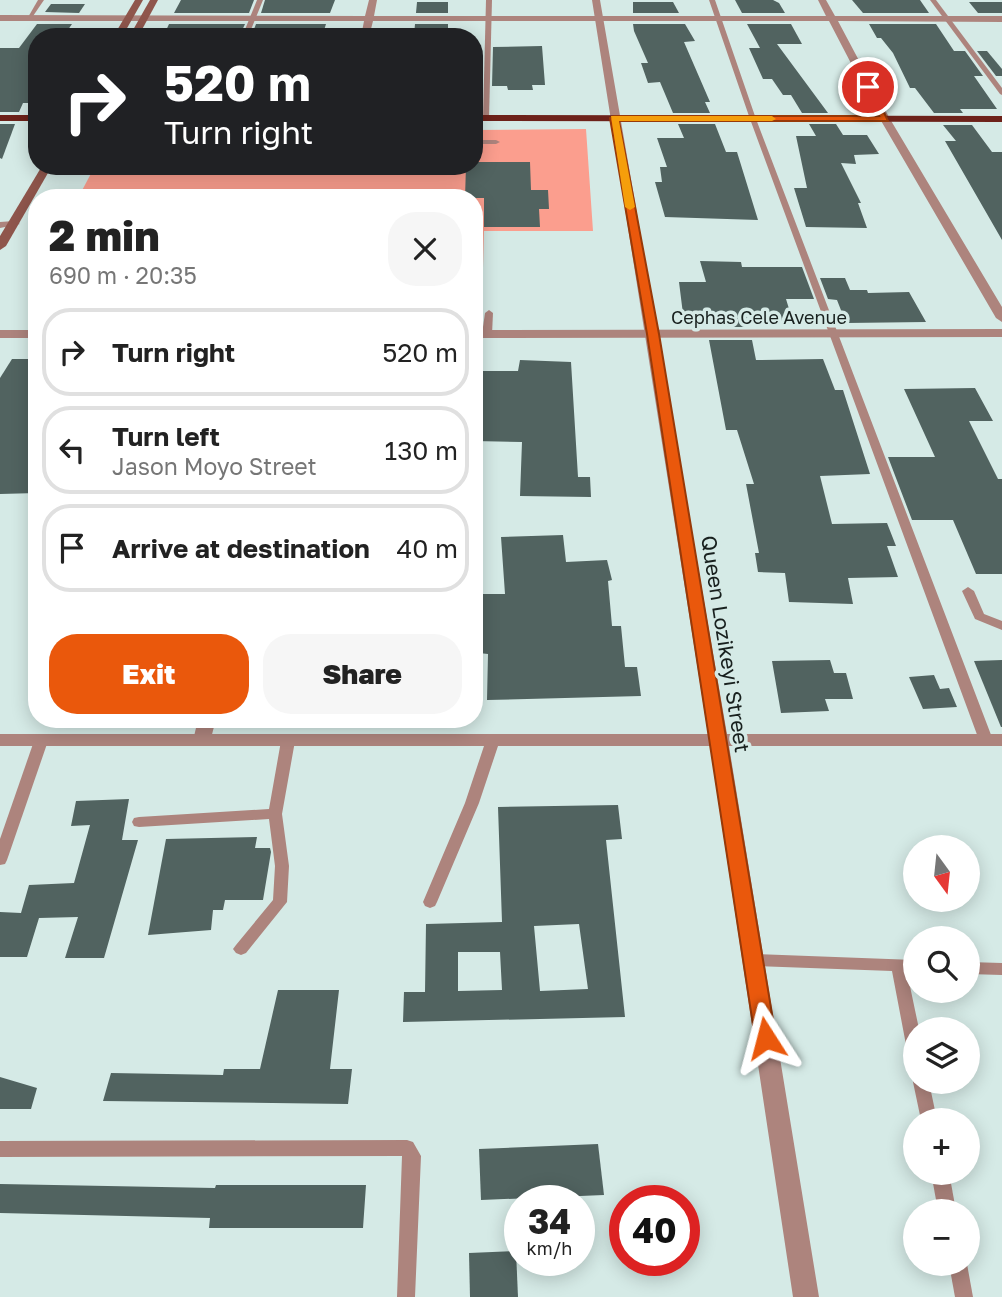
<!DOCTYPE html>
<html lang="en">
<head>
<meta charset="utf-8">
<style>
  body { margin:0; font-family:"Golos Text",sans-serif; background:#f6f6f6; color:#222; height:100vh; display:flex; flex-direction:column; font-size:26px; white-space:nowrap }
  * { box-sizing:border-box; margin:0 }
  p { font-size:23px; color:#767676 }
  .icon { flex:none; width:38px; height:38px; fill:none; stroke:currentColor; stroke-width:2; stroke-linecap:round; stroke-linejoin:round }
  .map { position:relative; flex:1; overflow:hidden }
  .panel { position:absolute; left:28px; top:189px; width:455px; height:539px; display:flex; flex-direction:column; background:#fff; border-radius:28px; box-shadow:0 4px 18px #0003 }
  .panel>* { flex:none }
  .guide { position:absolute; left:28px; top:28px; width:455px; height:147px; border-radius:28px; box-shadow:0 4px 18px #0003; background:#202124; color:#fff; overflow:hidden }
  .needle { width:46px; rotate:165deg }
  .buttons { position:absolute; left:903px; top:835px; display:grid; gap:14px }
  .buttons a { display:grid; place-items:center; width:77px; height:77px; border-radius:50%; background:#fff; box-shadow:0 4px 18px #0003; font-size:35px }
  .speed { position:absolute; left:504px; top:1185px; display:flex; gap:14px; font-size:35px; font-weight:700; text-align:center }
  .speed>* { display:grid; place-content:center; width:91px; height:91px; border-radius:50%; background:#fff; box-shadow:0 4px 18px #0003; line-height:1 }
  .speed small { font-size:18px; font-weight:400 }
  .speed .limit { border:10px solid #d22; background:#fff; color:#111 }
  .pin { position:absolute; display:grid; place-items:center; width:60px; height:60px; color:#fff; margin:-30px; border:4px solid #fff; border-radius:50%; box-shadow:0 2px 7px #0007 }
  .me { position:absolute; width:77px; margin:-38px; rotate:351deg; stroke-linejoin:round; filter:drop-shadow(0 0 5px #0008) }
  .turn { display:flex; align-items:center; gap:24px; height:147px; padding:0 21px; font-size:32px }
  .turn .icon { width:91px; height:91px; stroke-width:2.5 }
  .turn b { display:block; font-size:49px; line-height:60px }
  .round { display:grid; place-items:center; flex:none; width:74px; height:74px; border-radius:28px; background:#f6f6f6 }
  .overview { display:flex; align-items:center; justify-content:space-between; height:119px; padding:0 21px }
  h1 { font-size:42px; font-weight:800; line-height:52px }
  .action { display:flex; gap:14px; margin-top:auto; padding:14px 21px }
  .action a { flex:1; height:80px; border-radius:28px; background:#ea580c; color:#fff; font-size:28px; font-weight:800; line-height:80px; text-align:center }
  .action a+a { background:#f6f6f6; color:#222 }
  ul { padding:0; list-style:none }
  li { display:flex; align-items:center; gap:21px; height:88px; margin:0 14px 10px; padding:0 7px; border:4px solid #e0e0e0; border-radius:28px }
  li div { flex:1 }
  li b { display:block; font-size:26px }
  li em { font-style:normal }
  .map>svg:first-child { display:block }
</style>
</head>
<body>
<div class="map">
<svg width="1002" height="1297" viewBox="0 0 1002 1297">
  <rect width="100%" height="100%" fill="#d5eae6"/>
  <path fill="#fb9e8e" d="M 586,129 L 593,231 L 484,231 L 482,305 L 474,306 L 474,198 L 78,198 L 95,166 L 474,166 L 474,130 Z"/>
  <g fill="#516360" fill-rule="evenodd">
    <path d="M 181,0 L 254,0 L 249,13 L 174,13 Z"/>
    <path d="M 265,0 L 335,0 L 330,13 L 261,13 Z"/>
    <path d="M 735,0 L 773,0 L 779,3 L 785,13 L 742,13 Z"/>
    <path d="M 852,0 L 920,0 L 929,13 L 863,13 Z"/>
    <path d="M 417,2 L 448,2 L 448,13 L 416,13 Z"/>
    <path d="M 633,2 L 673,2 L 679,13 L 633,13 Z"/>
    <path d="M 969,2 L 1002,2 L 1002,13 L 978,13 Z"/>
    <path d="M 51,4 L 85,4 L 79,13 L 45,12 Z"/>
    <path d="M 37,24 L 72,24 L 63,37 L 37,37 L 37,103 L 23,103 L 19,112 L 0,112 L 0,48 L 19,48 Z"/>
    <path d="M 169,24 L 245,24 L 240,35 L 164,35 Z"/>
    <path d="M 256,24 L 326,24 L 322,37 L 251,37 Z"/>
    <path d="M 415,24 L 448,24 L 448,36 L 414,36 Z"/>
    <path d="M 633,24 L 685,24 L 695,41 L 684,42 L 710,102 L 705,102 L 710,113 L 673,113 L 660,82 L 648,83 L 641,63 L 648,63 L 634,31 Z"/>
    <path d="M 747,24 L 791,24 L 802,44 L 777,44 L 828,113 L 802,113 L 791,95 L 783,95 L 772,79 L 763,79 L 749,48 L 760,48 Z"/>
    <path d="M 869,24 L 936,24 L 954,51 L 965,51 L 983,76 L 974,76 L 997,109 L 960,109 L 963,113 L 934,113 L 915,88 L 910,88 L 893,53 L 881,38 L 877,38 Z"/>
    <path d="M 542,46 L 545,85 L 532,85 L 533,90 L 508,90 L 507,86 L 492,86 L 493,47 Z"/>
    <path d="M 977,51 L 987,51 L 1002,69 L 1002,76 L 996,76 Z"/>
    <path d="M 0,124 L 15,124 L 2,159 L 0,158 Z"/>
    <path d="M 678,124 L 715,124 L 726,152 L 737,152 L 758,220 L 665,217 L 655,182 L 662,182 L 660,167 L 667,167 L 657,138 L 684,138 Z"/>
    <path d="M 809,124 L 836,124 L 843,135 L 867,135 L 879,154 L 854,155 L 856,164 L 841,163 L 861,203 L 858,203 L 867,228 L 806,227 L 794,188 L 807,188 L 796,136 L 816,136 Z"/>
    <path d="M 943,125 L 972,125 L 992,152 L 1002,152 L 1002,240 L 945,141 L 956,141 Z"/>
    <path d="M 474,162 L 530,162 L 531,190 L 548,190 L 549,209 L 539,209 L 540,227 L 484,227 L 484,198 L 465,198 L 466,166 L 474,166 Z"/>
    <path d="M 700,261 L 741,262 L 742,267 L 802,267 L 814,299 L 786,299 L 793,322 L 748,322 L 749,327 L 706,327 L 705,322 L 684,322 L 679,282 L 706,282 Z"/>
    <path d="M 820,278 L 845,278 L 850,290 L 867,290 L 868,293 L 909,292 L 926,322 L 846,323 L 837,300 L 828,299 Z"/>
    <path d="M 709,340 L 752,340 L 756,360 L 823,359 L 835,390 L 843,390 L 870,474 L 820,476 L 832,524 L 887,523 L 896,546 L 887,546 L 898,577 L 848,578 L 853,604 L 789,602 L 785,573 L 758,572 L 755,553 L 759,553 L 746,484 L 754,484 L 737,430 L 726,430 Z"/>
    <path d="M 12,359 L 37,359 L 37,493 L 0,494 L 0,378 Z"/>
    <path d="M 520,360 L 571,362 L 578,477 L 590,477 L 591,497 L 520,496 L 522,442 L 474,441 L 474,371 L 518,371 Z"/>
    <path d="M 975,388 L 993,421 L 969,421 L 998,479 L 1002,479 L 1002,574 L 976,574 L 953,520 L 912,520 L 888,457 L 935,457 L 904,389 Z"/>
    <path d="M 563,535 L 566,562 L 607,560 L 612,580 L 608,581 L 612,626 L 621,626 L 625,667 L 637,667 L 641,696 L 487,700 L 488,654 L 479,653 L 481,594 L 505,594 L 501,537 Z"/>
    <path d="M 830,660 L 834,673 L 846,673 L 853,699 L 825,699 L 829,711 L 781,713 L 772,661 Z"/>
    <path d="M 1002,660 L 1002,727 L 1001,727 L 974,661 Z"/>
    <path d="M 934,675 L 940,689 L 949,688 L 957,707 L 923,709 L 909,677 Z"/>
    <path d="M 129,799 L 122,840 L 138,840 L 104,958 L 65,958 L 78,917 L 39,918 L 27,957 L 0,957 L 0,912 L 21,913 L 29,885 L 74,883 L 90,825 L 71,826 L 76,801 Z"/>
    <path d="M 618,805 L 622,839 L 606,840 L 625,1017 L 403,1022 L 404,992 L 425,992 L 426,924 L 502,922 L 498,807 ZM 579,924 L 588,989 L 540,991 L 534,926 ZM 458,952 L 500,952 L 502,990 L 458,991 Z"/>
    <path d="M 257,837 L 255,848 L 270,848 L 271,852 L 263,900 L 225,900 L 223,910 L 213,910 L 211,930 L 148,935 L 166,839 Z"/>
    <path d="M 278,990 L 339,990 L 330,1069 L 352,1069 L 348,1104 L 103,1101 L 111,1073 L 223,1075 L 224,1069 L 260,1069 Z"/>
    <path d="M 0,1077 L 37,1088 L 31,1109 L 0,1109 Z"/>
    <path d="M 598,1144 L 604,1195 L 481,1200 L 479,1149 Z"/>
    <path d="M 0,1184 L 215,1188 L 216,1185 L 366,1185 L 363,1228 L 209,1228 L 210,1218 L 0,1213 Z"/>
    <path d="M 516,1251 L 518,1297 L 470,1297 L 469,1253 Z"/>
  </g>
  <g fill="none" stroke-linecap="round" stroke-linejoin="round">
    <g fill="#ad847d" fill-rule="evenodd">
      <path d="M 38,0 L 44,0 L 31,19 L 27,19 Z"/>
      <path d="M 257,0 L 263,0 L 248,37 L 242,37 Z"/>
      <path d="M 486,0 L 492,0 L 489,118 L 486,120 L 483,118 Z"/>
      <path d="M 709,0 L 715,0 L 756,119 L 993,740 L 991,743 L 981,743 L 979,740 L 750,119 Z"/>
      <path d="M 930,0 L 936,0 L 1002,88 L 1002,95 L 1000,94 Z"/>
      <path d="M 474,140 L 496,140 L 500,142 L 496,144 L 474,144 Z"/>
      <path d="M 489,310 L 493,313 L 492,334 L 487,337 L 482,334 L 485,313 Z"/>
      <path d="M 968,587 L 974,591 L 984,614 L 1002,621 L 1002,630 L 975,619 L 962,591 Z"/>
      <path d="M 493,735 L 498,737 L 500,740 L 479,803 L 437,902 L 435,906 L 430,908 L 425,906 L 423,902 L 465,803 L 486,740 L 488,737 Z"/>
      <path d="M 41,736 L 46,738 L 48,741 L 7,860 L 5,864 L 0,865 L 0,839 L 34,741 L 36,738 Z"/>
      <path d="M 288,736 L 293,738 L 295,741 L 282,814 L 289,866 L 287,902 L 246,953 L 241,955 L 236,953 L 233,949 L 236,945 L 273,900 L 275,866 L 269,819 L 139,827 L 134,826 L 132,822 L 134,818 L 139,817 L 269,809 L 281,741 L 283,738 Z"/>
      <path d="M 753,954 L 915,960 L 915,972 L 907,972 L 919,1029 L 915,1029 L 915,1057 L 909,1055 L 907,1050 L 892,971 L 753,966 L 748,964 L 745,960 L 748,956 Z"/>
      <path d="M 968,962 L 1002,963 L 1002,975 L 968,974 Z"/>
      <path d="M 915,1077 L 915,1082 L 929,1082 L 937,1120 L 921,1120 L 913,1082 Z"/>
      <path d="M 407,1140 L 413,1142 L 421,1156 L 415,1297 L 397,1297 L 402,1156 L 0,1157 L 0,1141 Z"/>
      <path d="M 931,1172 L 949,1172 L 956,1211 L 938,1211 Z"/>
      <path d="M 949,1264 L 967,1264 L 973,1297 L 955,1297 Z"/>
    </g>
    <g fill="#ad847d" fill-rule="evenodd">
      <path d="M 369,0 L 377,0 L 374,16 L 826,16 L 818,0 L 826,0 L 835,16 L 1002,16 L 1002,22 L 838,21 L 890,119 L 1002,307 L 1002,322 L 996,318 L 880,119 L 829,21 L 373,21 L 369,37 L 361,37 L 364,21 L 0,21 L 0,15 L 365,16 Z"/>
      <path d="M 0,222 L 14,221 L 20,224 L 0,228 Z"/>
      <path d="M 1002,329 L 1002,337 L 474,338 L 474,330 Z"/>
      <rect x="0" y="330" width="37" height="8"/>
      <path d="M 198,719 L 216,719 L 209,746 L 195,746 L 193,741 Z"/>
    </g>
    <path fill="#ad847d" fill-rule="evenodd" d="M 592,0 L 600,0 L 727,734 L 1002,734 L 1002,746 L 729,746 L 819,1297 L 793,1297 L 710,746 L 0,746 L 0,734 L 708,734 Z"/>
    <g fill="#8f564c" fill-rule="evenodd">
      <path d="M 135,0 L 143,0 L 122,37 L 113,37 Z"/>
      <path d="M 150,0 L 158,0 L 138,37 L 129,37 Z"/>
      <path d="M 42,166 L 52,166 L 6,246 L 0,250 L 0,236 Z"/>
    </g>
    <g fill="#6d221a" fill-rule="evenodd">
      <rect x="0" y="115" width="37" height="6"/>
      <path d="M 474,115 L 1002,116 L 1002,122 L 474,121 Z"/>
    </g>
  </g>
  <path fill="#ea580c" stroke="#983908" stroke-width="2" d="M 868,84 L 872,87 L 888,121 L 619,121 L 659,334 L 776,1038 L 773,1044 L 766,1047 L 758,1044 L 755,1038 L 647,334 L 610,118 L 614,116 L 879,116 L 864,87 Z"/>
  <path fill="#f59e0b" d="M 611,116 L 772,116 L 776,119 L 772,121 L 619,121 L 635,207 L 630,210 L 625,207 Z"/>
  <g text-anchor="middle" dominant-baseline="central" stroke-width="7" stroke-linejoin="round" paint-order="stroke">
    <g font-size="18" fill="#18201e" stroke="#d5eae6">
      <text x="759" y="317">Cephas Cele Avenue</text>
    </g>
    <g font-size="21" fill="#18201e" stroke="#d5eae6">
      <text transform="translate(726 644) rotate(81)">Queen Lozikeyi Street</text>
    </g>
  </g>
</svg>
<div class="buttons">
<a><svg class="needle" viewBox="-14 -14 28 28"><path d="M0-13l5 13h-10z" fill="#e53935"/><path d="M0 13l5-13h-10z" fill="#767676"/></svg></a>
<a><svg class="icon" aria-label="search" viewBox="0 0 24 24"><circle cx="10" cy="10" r="6"/><path d="M15 15l6 6"/></svg></a>
<a><svg class="icon" aria-label="layers" viewBox="0 0 24 24"><path d="M12 4l9 5-9 5-9-5zM3 14l9 5 9-5"/></svg></a>
<a>+</a>
<a>−</a>
</div>
<div class="speed"><div>34<small>km/h</small></div><div class="limit">40</div></div>
<div class="pin" style="left:868px;top:87px;background:#d93025"><svg class="icon" aria-label="arrive" viewBox="0 0 24 24"><path d="M6 21V4h12l-3 4 3 4H6"/></svg></div>
<svg class="me" style="left:766px;top:1038px" viewBox="-20 -20 40 40"><path d="M0-17L14 15 0 8-14 15z" fill="#ea580c" stroke="#fff" stroke-width="4"/></svg>
<div class="guide">
<div class="turn"><svg class="icon" aria-label="right" viewBox="0 0 24 24"><path d="M7 20v-9h11M14 6l5 5-5 5"/></svg><div><b>520 m</b>Turn right</div></div>
</div>
<section class="panel">
<div class="overview"><div><h1>2 min</h1><p>690 m · 20:35</p></div><a class="round"><svg class="icon" aria-label="close" viewBox="0 0 24 24"><path d="M6 6l12 12M18 6L6 18"/></svg></a></div>
<ul>
<li><svg class="icon" aria-label="right" viewBox="0 0 24 24"><path d="M7 20v-9h11M14 6l5 5-5 5"/></svg><div><b>Turn right</b></div><em>520 m</em></li>
<li><svg class="icon" aria-label="left" viewBox="0 0 24 24"><path d="M17 20v-9H6M10 6l-5 5 5 5"/></svg><div><b>Turn left</b><p>Jason Moyo Street</p></div><em>130 m</em></li>
<li><svg class="icon" aria-label="arrive" viewBox="0 0 24 24"><path d="M6 21V4h12l-3 4 3 4H6"/></svg><div><b>Arrive at destination</b></div><em>40 m</em></li>
</ul>
<div class="action"><a>Exit</a><a>Share</a></div>
</section>
</div>
</body>
</html>
